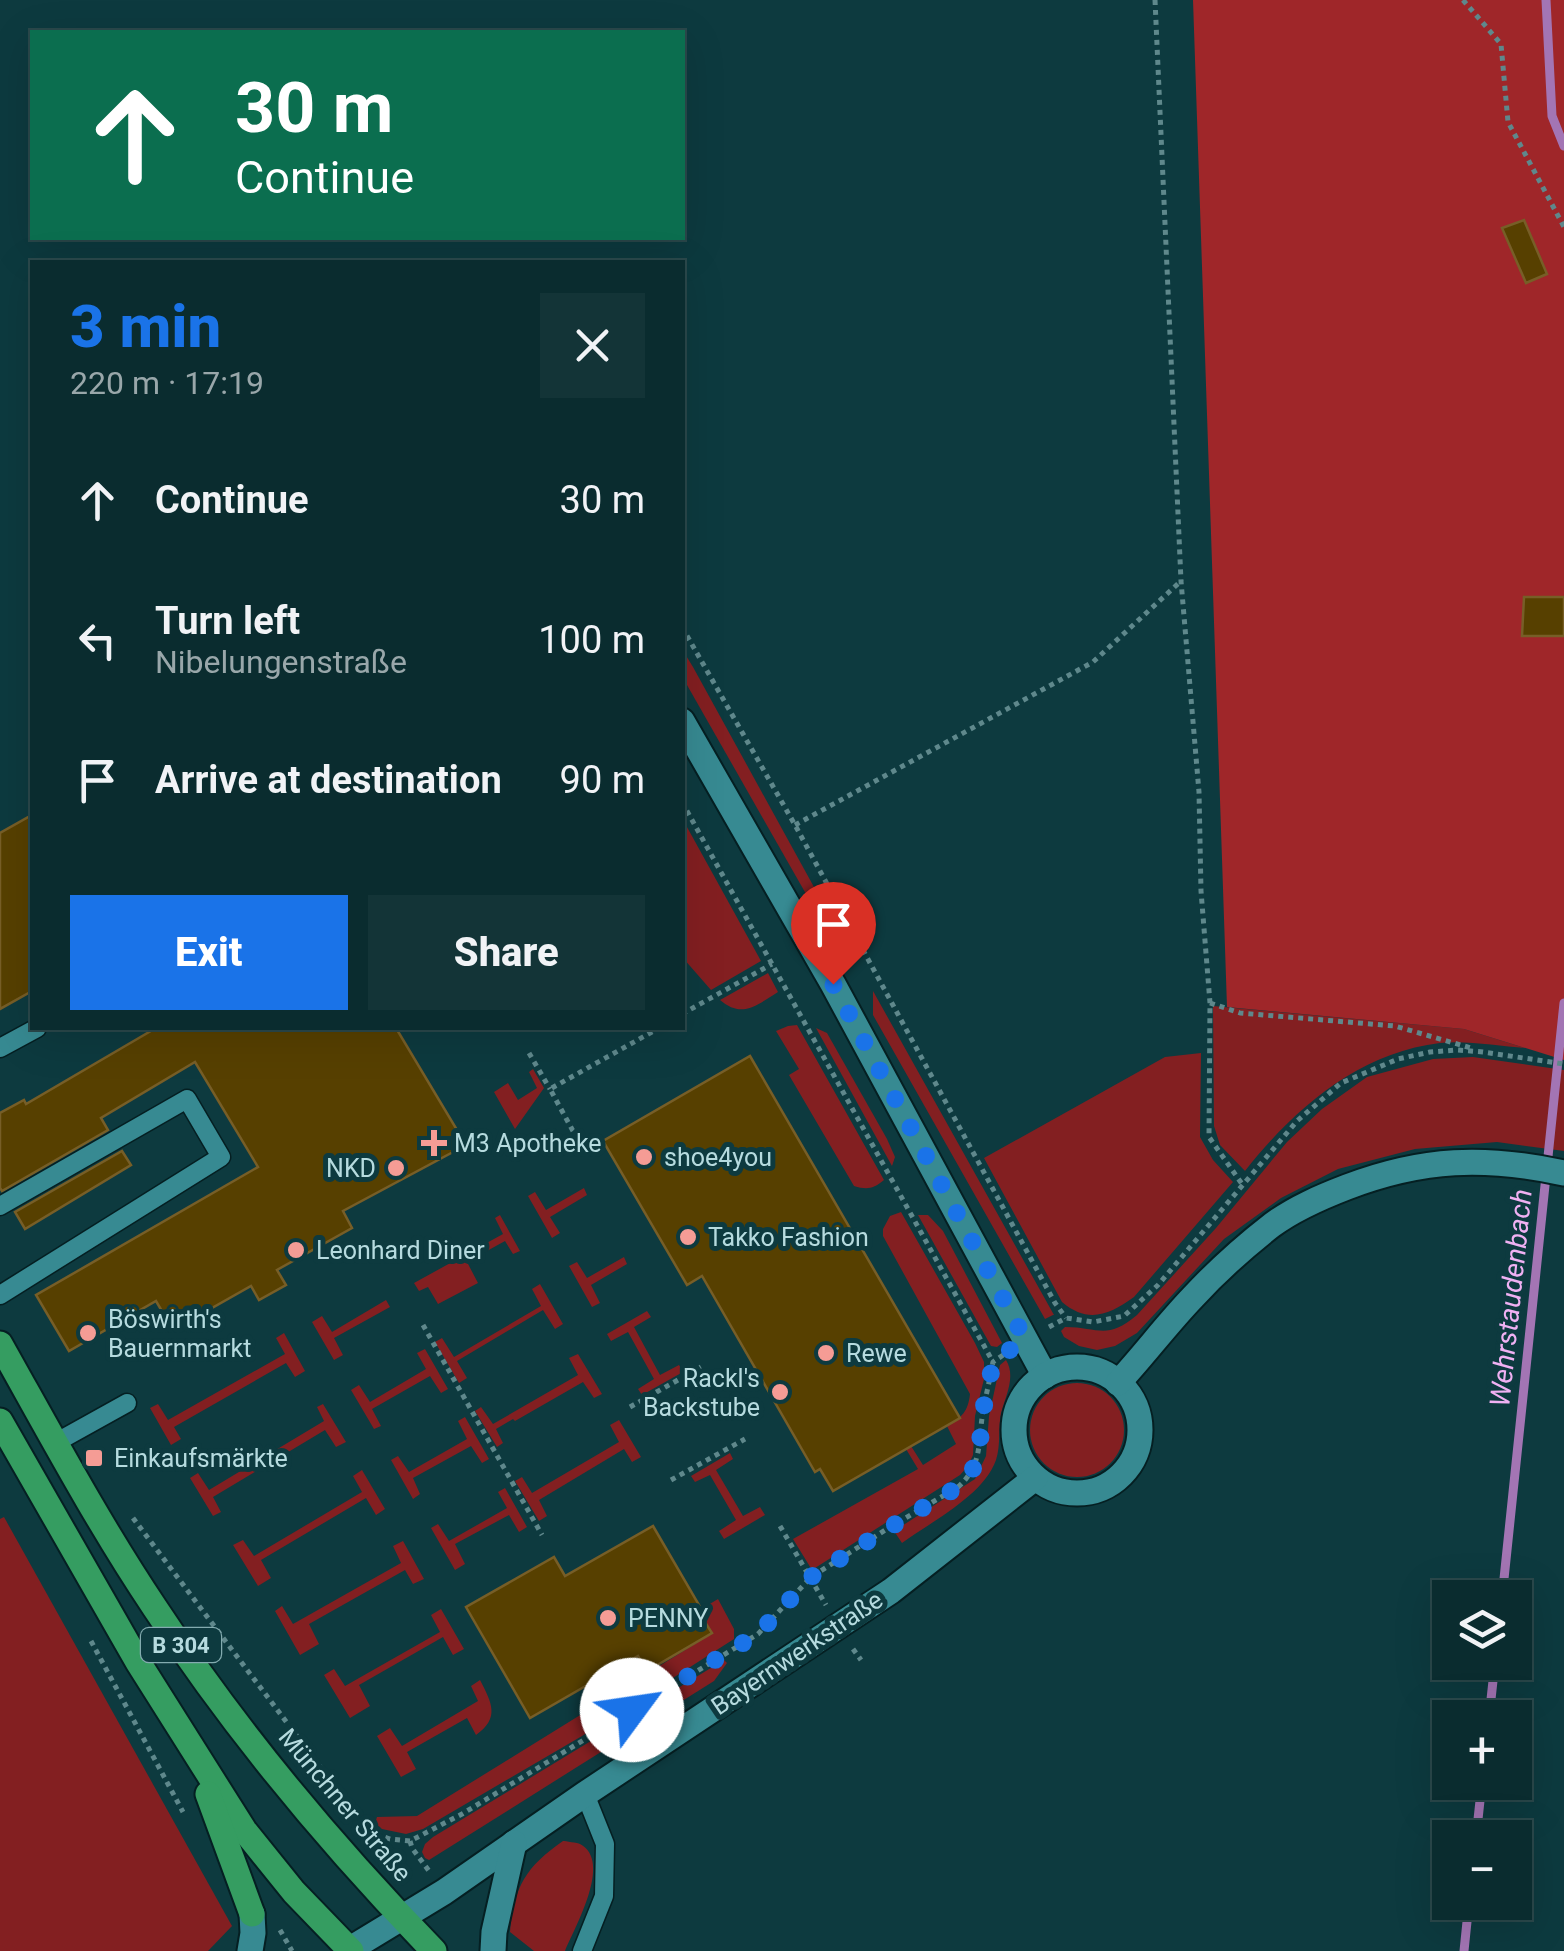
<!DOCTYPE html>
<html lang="en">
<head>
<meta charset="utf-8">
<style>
  body { margin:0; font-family:Roboto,sans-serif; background:#133437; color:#f1f3f6; height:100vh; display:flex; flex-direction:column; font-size:38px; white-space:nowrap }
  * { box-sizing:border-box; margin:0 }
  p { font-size:32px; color:#99a7aa }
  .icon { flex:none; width:55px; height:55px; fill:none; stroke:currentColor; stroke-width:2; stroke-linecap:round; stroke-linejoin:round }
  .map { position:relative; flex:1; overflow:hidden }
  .panel { position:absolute; left:30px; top:260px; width:655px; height:770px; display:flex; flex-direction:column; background:#0a2c2f; border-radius:0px; box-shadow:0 10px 40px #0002,0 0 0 2px #2a484b }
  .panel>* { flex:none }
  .guide { position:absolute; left:30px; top:30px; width:655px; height:210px; border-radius:0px; box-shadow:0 10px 40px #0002,0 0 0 2px #2a484b; background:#0b6e4f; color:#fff; overflow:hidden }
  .fabs { position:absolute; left:1432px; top:1580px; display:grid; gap:20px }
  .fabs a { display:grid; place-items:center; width:100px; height:100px; border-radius:0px; background:#0a2c2f; box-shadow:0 10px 40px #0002,0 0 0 2px #2a484b; font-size:50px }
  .pin { position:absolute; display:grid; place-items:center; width:85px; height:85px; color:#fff; margin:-102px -42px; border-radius:50% 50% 50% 0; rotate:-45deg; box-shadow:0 0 10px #0007 }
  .pin .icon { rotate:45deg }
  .me { position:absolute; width:110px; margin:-55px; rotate:59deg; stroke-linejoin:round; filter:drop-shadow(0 0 8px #0008) }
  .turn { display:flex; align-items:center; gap:35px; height:210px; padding:0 40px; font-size:45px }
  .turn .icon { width:130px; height:130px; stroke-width:2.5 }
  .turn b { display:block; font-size:70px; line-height:85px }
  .round { display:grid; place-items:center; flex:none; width:105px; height:105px; border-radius:0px; background:#133437 }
  .headline { display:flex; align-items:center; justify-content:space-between; height:170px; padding:0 40px }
  h1 { font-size:60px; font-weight:800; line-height:75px; color:#1a73e8 }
  .primary-button { display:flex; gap:20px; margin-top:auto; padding:20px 40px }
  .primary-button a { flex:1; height:115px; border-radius:0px; background:#1a73e8; color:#fff; font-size:40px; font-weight:800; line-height:115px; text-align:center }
  .primary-button a+a { background:#133437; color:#f1f3f6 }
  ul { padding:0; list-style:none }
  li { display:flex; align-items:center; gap:30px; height:140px; padding:0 40px }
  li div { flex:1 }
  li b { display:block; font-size:38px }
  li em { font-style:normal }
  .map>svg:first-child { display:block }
</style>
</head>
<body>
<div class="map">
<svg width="1564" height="1951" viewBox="0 0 1564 1951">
  <rect width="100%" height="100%" fill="#0d3a3f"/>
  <g fill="#831f21">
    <path d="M 682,649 L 693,667 L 831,918 L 822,922 L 683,678 Z"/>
    <path d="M 682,818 L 761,961 L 711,990 L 683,958 Z"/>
    <path d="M 768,973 L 778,992 C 757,1005 742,1019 720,1000 Z"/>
    <path d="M 873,991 L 1054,1315 L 1053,1315 L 1045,1319 L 873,1015 Z"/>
    <path d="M 1213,1006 L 1464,1029 L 1525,1048 C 1499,1046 1465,1040 1440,1043 C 1358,1053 1294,1109 1245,1171 L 1220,1145 L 1214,1126 Z"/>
    <path d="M 797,1025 L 884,1180 C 873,1189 867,1190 854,1186 L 789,1075 L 799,1069 L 776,1031 L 788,1026 Z"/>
    <path d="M 816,1028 L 827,1033 L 887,1139 L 895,1157 L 892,1166 Z"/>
    <path d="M 1201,1053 L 1200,1137 L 1213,1160 L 1233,1182 L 1134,1297 C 1109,1315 1088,1324 1062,1302 L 984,1158 L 1165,1057 Z"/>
    <path d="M 1473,1057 L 1564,1070 L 1564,1151 L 1497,1142 L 1415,1149 L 1338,1169 L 1281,1198 L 1224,1239 L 1137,1333 L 1115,1346 L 1097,1350 L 1079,1346 L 1064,1337 L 1061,1331 L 1065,1327 C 1099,1327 1106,1341 1137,1315 L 1216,1228 L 1287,1142 L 1322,1109 L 1367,1077 L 1433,1059 Z"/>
    <path d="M 533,1069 L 544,1088 L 515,1129 L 494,1092 L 508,1083 L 518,1100 L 537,1088 L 529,1072 Z"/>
    <path d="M 584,1188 L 587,1195 L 550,1217 L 560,1233 L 552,1238 L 528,1196 L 535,1192 L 546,1210 Z"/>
    <path d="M 901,1212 L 975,1343 L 984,1362 L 984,1379 L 975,1416 L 973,1455 L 968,1466 L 960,1475 L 812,1570 L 793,1539 L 918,1469 L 906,1449 L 911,1446 L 923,1465 L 956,1444 L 947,1426 C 962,1417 968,1412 970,1394 L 883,1236 L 883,1229 L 890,1216 Z"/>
    <path d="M 500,1215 L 520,1251 L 513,1254 L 505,1241 L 467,1262 L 478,1283 L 438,1304 L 428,1287 L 419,1291 L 414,1283 L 503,1234 L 495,1218 Z"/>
    <path d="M 918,1215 L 928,1215 L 943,1231 L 1002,1343 L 997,1347 L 991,1346 Z"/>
    <path d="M 624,1257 L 627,1264 L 591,1285 L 600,1303 L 592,1307 L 569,1266 L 577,1262 L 587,1278 Z"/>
    <path d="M 540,1284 L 563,1324 L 555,1329 L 543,1310 L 457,1361 L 467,1378 L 459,1383 L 435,1342 L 442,1338 L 454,1357 L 541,1306 L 532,1289 Z"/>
    <path d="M 386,1300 L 390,1307 L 334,1338 L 343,1355 L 334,1360 L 312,1322 L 322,1316 L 332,1332 Z"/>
    <path d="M 647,1311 L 651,1317 L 634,1327 L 660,1375 L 679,1365 L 683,1372 L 642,1395 L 638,1389 L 654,1379 L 628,1332 L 611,1341 L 607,1334 Z"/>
    <path d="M 284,1333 L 305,1371 L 295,1377 L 286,1363 L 174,1427 L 181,1439 L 171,1445 L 150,1408 L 158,1404 L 168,1420 L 285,1354 L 276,1338 Z"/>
    <path d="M 425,1349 L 448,1389 L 441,1393 L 430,1376 L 372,1409 L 381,1426 L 374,1429 L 351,1390 L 359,1385 L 370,1402 L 426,1369 L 417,1353 Z"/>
    <path d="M 578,1354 L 602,1394 L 594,1398 L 583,1382 L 515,1421 L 513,1419 L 496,1429 L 503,1443 L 497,1447 L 475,1411 L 481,1407 L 493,1424 L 578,1375 L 569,1358 Z"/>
    <path d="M 1006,1360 C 1016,1376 1006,1395 1001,1413 C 998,1428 1001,1445 996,1460 C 984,1495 931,1522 902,1543 L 894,1531 L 975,1479 L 986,1456 L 989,1416 L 1000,1365 Z"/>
    <circle cx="1077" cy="1430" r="47"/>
    <path d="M 323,1404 L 346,1442 L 336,1447 L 325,1430 L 213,1497 L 221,1512 L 213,1516 L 190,1478 L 198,1473 L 209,1490 L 324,1421 L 317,1407 Z"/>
    <path d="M 465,1417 L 489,1459 L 482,1463 L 471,1446 L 413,1478 L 420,1494 L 413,1499 L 391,1460 L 398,1456 L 409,1472 L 467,1439 L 458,1421 Z"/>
    <path d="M 619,1420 L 641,1457 L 632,1462 L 624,1449 L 539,1500 L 547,1516 L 539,1521 L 515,1481 L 522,1477 L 532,1493 L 619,1442 L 610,1425 Z"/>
    <path d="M 730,1453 L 733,1459 L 716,1470 L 743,1516 L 760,1507 L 765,1515 L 724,1539 L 719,1531 L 736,1520 L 710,1475 L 695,1482 L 691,1476 Z"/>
    <path d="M 362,1470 L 385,1509 L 376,1515 L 366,1498 L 261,1560 L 271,1578 L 258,1586 L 233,1545 L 243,1540 L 254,1556 L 362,1492 L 353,1476 Z"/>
    <path d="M 505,1488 L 527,1527 L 519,1532 L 509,1515 L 455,1544 L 465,1564 L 455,1570 L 431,1528 L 438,1524 L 449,1541 L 507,1508 L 498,1492 Z"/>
    <path d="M 4,1517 L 232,1926 L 208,1951 L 0,1951 L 0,1519 Z"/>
    <path d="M 403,1541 L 424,1579 L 413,1584 L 405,1570 L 309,1624 L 319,1644 L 300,1655 L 275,1611 L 282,1606 L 293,1624 L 401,1563 L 393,1546 Z"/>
    <path d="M 718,1599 L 734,1629 L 734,1639 L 582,1736 L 423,1829 L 406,1834 L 377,1828 L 375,1823 L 377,1817 L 417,1816 L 711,1634 L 703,1619 L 705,1617 L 703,1608 Z"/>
    <path d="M 441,1609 L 464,1649 L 453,1655 L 443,1637 L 359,1685 L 370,1706 L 350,1718 L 324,1675 L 334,1669 L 345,1686 L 440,1632 L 431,1615 Z"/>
    <path d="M 724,1660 L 727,1663 L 714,1681 L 429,1860 L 425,1858 L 422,1852 L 425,1844 L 433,1837 Z"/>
    <path d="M 480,1680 C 492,1703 500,1718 476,1735 L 467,1718 L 407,1752 L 416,1769 L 401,1777 L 377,1736 L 390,1728 L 402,1746 L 478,1701 L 471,1686 Z"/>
    <path d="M 563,1841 C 565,1841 578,1843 580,1844 C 613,1861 575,1927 565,1951 L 534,1951 L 510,1932 C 514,1886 526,1867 563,1841 Z"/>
  </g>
  <path fill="#9f2629" d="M 1193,0 L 1564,0 L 1564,1060 L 1464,1029 L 1227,1007 Z"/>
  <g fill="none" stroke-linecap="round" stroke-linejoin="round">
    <g stroke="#a375b4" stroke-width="9">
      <path d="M 1546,0 L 1552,116 L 1564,146"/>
      <path d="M 1502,1598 L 1564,1003"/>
      <path d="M 1489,1718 L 1495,1662"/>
      <path d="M 1476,1838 L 1482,1782"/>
      <path d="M 1464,1951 L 1469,1902"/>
    </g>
  </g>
  <g fill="#574000" stroke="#775e27" stroke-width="2.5">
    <path d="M 1524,220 L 1547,274 L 1526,283 L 1502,228 Z"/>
    <path d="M 1524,597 L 1564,597 L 1564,636 L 1522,636 Z"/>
    <path d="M 32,815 L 32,991 L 0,1009 L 0,833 Z"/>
    <path d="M 156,1028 L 396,1028 L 466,1145 L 343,1211 L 352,1228 L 277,1270 L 286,1285 L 259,1300 L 251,1286 L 173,1330 L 156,1301 L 69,1351 L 36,1295 L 258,1167 L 195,1062 L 101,1118 L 108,1130 L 2,1191 L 0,1188 L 0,1113 L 24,1100 L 26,1104 Z"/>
    <path d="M 750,1056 L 960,1418 L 833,1491 L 820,1469 L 815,1472 L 702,1276 L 687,1285 L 603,1141 Z"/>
    <path d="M 122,1151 L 131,1165 L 25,1229 L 15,1212 Z"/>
    <path d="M 653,1526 L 706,1617 L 703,1619 L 712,1633 L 647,1671 L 638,1656 L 530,1718 L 466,1607 L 554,1557 L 565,1576 Z"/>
  </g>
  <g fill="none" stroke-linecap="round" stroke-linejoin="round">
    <g stroke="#051f22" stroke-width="21">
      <g id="lane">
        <path d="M 0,1048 L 37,1028"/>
        <path d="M 0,1206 L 187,1099 L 221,1157 L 0,1295"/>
        <path d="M 55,1443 L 127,1403"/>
        <path d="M 582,1951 L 604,1896 L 605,1844 L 585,1794"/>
      </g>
    </g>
    <g stroke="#051f22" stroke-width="29">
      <g id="street">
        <path d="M 682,721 L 833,984 L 1045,1376"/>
        <circle cx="1077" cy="1430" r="63"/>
        <path d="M 1118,1383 C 1144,1355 1167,1324 1193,1297 C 1217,1271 1245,1246 1272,1225 C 1295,1208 1321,1197 1347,1187 C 1423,1158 1485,1156 1564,1173"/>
        <path d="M 250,1951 L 253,1933 L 252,1914"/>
        <path d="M 347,1951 L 444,1892 L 585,1794 L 891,1591 L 1035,1478"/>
        <path d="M 493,1951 L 494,1932 L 514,1843"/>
      </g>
    </g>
    <g stroke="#051f22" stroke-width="29">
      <g id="primary">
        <path d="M 0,1344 C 50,1433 98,1523 155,1608 C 236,1731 331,1845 434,1951"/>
        <path d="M 0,1421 L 138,1662 L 244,1830 L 294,1892 L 351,1951"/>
        <path d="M 208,1794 L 252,1914"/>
      </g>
    </g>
    <g stroke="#5f888c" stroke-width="5" stroke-dasharray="5 5" stroke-linecap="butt">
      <path d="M 1155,0 L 1181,581 L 1199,792 L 1201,891 L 1210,1003 L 1209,1137 L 1242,1184"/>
      <path d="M 1463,0 L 1501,44 L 1508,122 L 1564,227"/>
      <path d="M 682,627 L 795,825 L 1055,1303 L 1066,1318"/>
      <path d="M 682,802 L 993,1362"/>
      <path d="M 795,825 L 1093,662 L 1181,581"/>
      <path d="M 1210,1003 L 1240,1013 L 1395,1026 L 1471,1048"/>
      <path d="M 682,1014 L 772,964"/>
      <path d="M 529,1053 L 550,1089"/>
      <path d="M 573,1131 L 550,1089 L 659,1028"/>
      <path d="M 423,1325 L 542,1535"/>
      <path d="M 1049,1327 L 1066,1318 L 1093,1322 L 1124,1316 L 1158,1285 L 1297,1121 L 1341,1083 L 1398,1059 L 1430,1052 L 1457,1050 L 1483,1052 L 1564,1064"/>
      <path d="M 630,1407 L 701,1367"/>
      <path d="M 671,1480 L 745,1439"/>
      <path d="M 133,1518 L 369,1832 L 390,1839 L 410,1841 L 462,1814 L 758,1634 L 811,1577 L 887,1529 L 958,1487 C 983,1465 978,1441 983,1411 C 986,1395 990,1379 993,1362 L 1006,1353"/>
      <path d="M 780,1526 L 826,1605"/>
      <path d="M 91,1641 L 183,1812"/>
      <path d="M 853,1649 L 861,1660"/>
      <path d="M 410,1841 L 412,1848 L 429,1871"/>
      <path d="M 280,1930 L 292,1951"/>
    </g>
    <use href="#lane" stroke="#378a92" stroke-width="18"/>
    <use href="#street" stroke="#378a92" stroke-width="25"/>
    <use href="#primary" stroke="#359d61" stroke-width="25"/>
  </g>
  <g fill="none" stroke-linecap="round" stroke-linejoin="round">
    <path stroke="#1a73e8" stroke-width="18" stroke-dasharray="0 32.4" d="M 632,1710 L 758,1634 L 811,1577 L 887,1529 L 958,1487 C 985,1463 978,1442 983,1411 C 986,1395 990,1379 993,1362 L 1025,1339 L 833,984"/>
  </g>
  <g fill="#f59c95" stroke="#0d3a3f" stroke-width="4">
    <path d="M429 1128h10v10h10v10h-10v10h-10v-10h-10v-10h10z"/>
    <circle cx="644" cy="1157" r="10"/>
    <circle cx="396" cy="1168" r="10"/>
    <circle cx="688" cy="1237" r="10"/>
    <circle cx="296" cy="1250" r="10"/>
    <circle cx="88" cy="1333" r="10"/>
    <circle cx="826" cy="1353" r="10"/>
    <circle cx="780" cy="1392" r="10"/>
    <rect x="84" y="1448" width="20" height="20" rx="5"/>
    <circle cx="608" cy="1618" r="10"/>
  </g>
  <g text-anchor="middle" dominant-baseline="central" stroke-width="10" stroke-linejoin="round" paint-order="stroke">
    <rect fill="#0d3a3f" stroke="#83abaf" stroke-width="2.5" x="141" y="1628" width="80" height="34" rx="8"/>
    <g font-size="22" font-weight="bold" fill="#b6dbdf">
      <text x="181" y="1645">B 304</text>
    </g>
    <g font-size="25" fill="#b6dbdf" stroke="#0d3a3f" text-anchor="start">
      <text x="454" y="1143">M3 Apotheke</text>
      <text x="664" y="1157">shoe4you</text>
      <text x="376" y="1168" text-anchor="end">NKD</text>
      <text x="708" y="1237">Takko Fashion</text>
      <text x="316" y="1250">Leonhard Diner</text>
      <text x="108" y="1319">Böswirth's<tspan x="108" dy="29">Bauernmarkt</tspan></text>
      <text x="846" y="1353">Rewe</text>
      <text x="760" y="1378" text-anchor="end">Rackl's<tspan x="760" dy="29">Backstube</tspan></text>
      <text x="114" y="1458">Einkaufsmärkte</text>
      <text x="628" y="1618">PENNY</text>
    </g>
    <g font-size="25" fill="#b6dbdf" stroke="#0d3a3f">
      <text transform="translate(797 1653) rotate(-34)">Bayernwerkstraße</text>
      <text transform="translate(345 1805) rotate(50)">Münchner Straße</text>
    </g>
    <g font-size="28" font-style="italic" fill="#f0b1f3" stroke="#0d3a3f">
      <text transform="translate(1511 1298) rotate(-84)">Wehrstaudenbach</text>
    </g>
  </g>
</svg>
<div class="fabs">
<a><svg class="icon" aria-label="layers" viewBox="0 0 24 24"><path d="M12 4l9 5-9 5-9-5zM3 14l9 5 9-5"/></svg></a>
<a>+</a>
<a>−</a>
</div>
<div class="pin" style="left:833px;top:984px;background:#d93025"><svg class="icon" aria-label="arrive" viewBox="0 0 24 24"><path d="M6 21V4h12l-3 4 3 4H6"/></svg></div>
<svg class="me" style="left:632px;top:1710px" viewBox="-20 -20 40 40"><circle r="19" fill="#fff"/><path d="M0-13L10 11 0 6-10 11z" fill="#1a73e8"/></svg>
<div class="guide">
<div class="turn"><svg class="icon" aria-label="ahead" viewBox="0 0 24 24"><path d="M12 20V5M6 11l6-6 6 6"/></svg><div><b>30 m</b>Continue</div></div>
</div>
<section class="panel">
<div class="headline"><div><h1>3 min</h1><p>220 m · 17:19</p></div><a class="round"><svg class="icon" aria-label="close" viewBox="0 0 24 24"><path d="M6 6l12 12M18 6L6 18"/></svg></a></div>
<ul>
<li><svg class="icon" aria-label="ahead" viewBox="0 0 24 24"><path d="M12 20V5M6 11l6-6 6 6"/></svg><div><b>Continue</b></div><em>30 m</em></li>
<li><svg class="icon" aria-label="left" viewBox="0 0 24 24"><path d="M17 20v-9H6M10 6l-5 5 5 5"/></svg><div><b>Turn left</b><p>Nibelungenstraße</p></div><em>100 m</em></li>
<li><svg class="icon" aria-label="arrive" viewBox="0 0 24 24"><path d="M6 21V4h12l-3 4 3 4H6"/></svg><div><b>Arrive at destination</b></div><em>90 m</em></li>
</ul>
<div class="primary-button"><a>Exit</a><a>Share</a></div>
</section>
</div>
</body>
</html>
